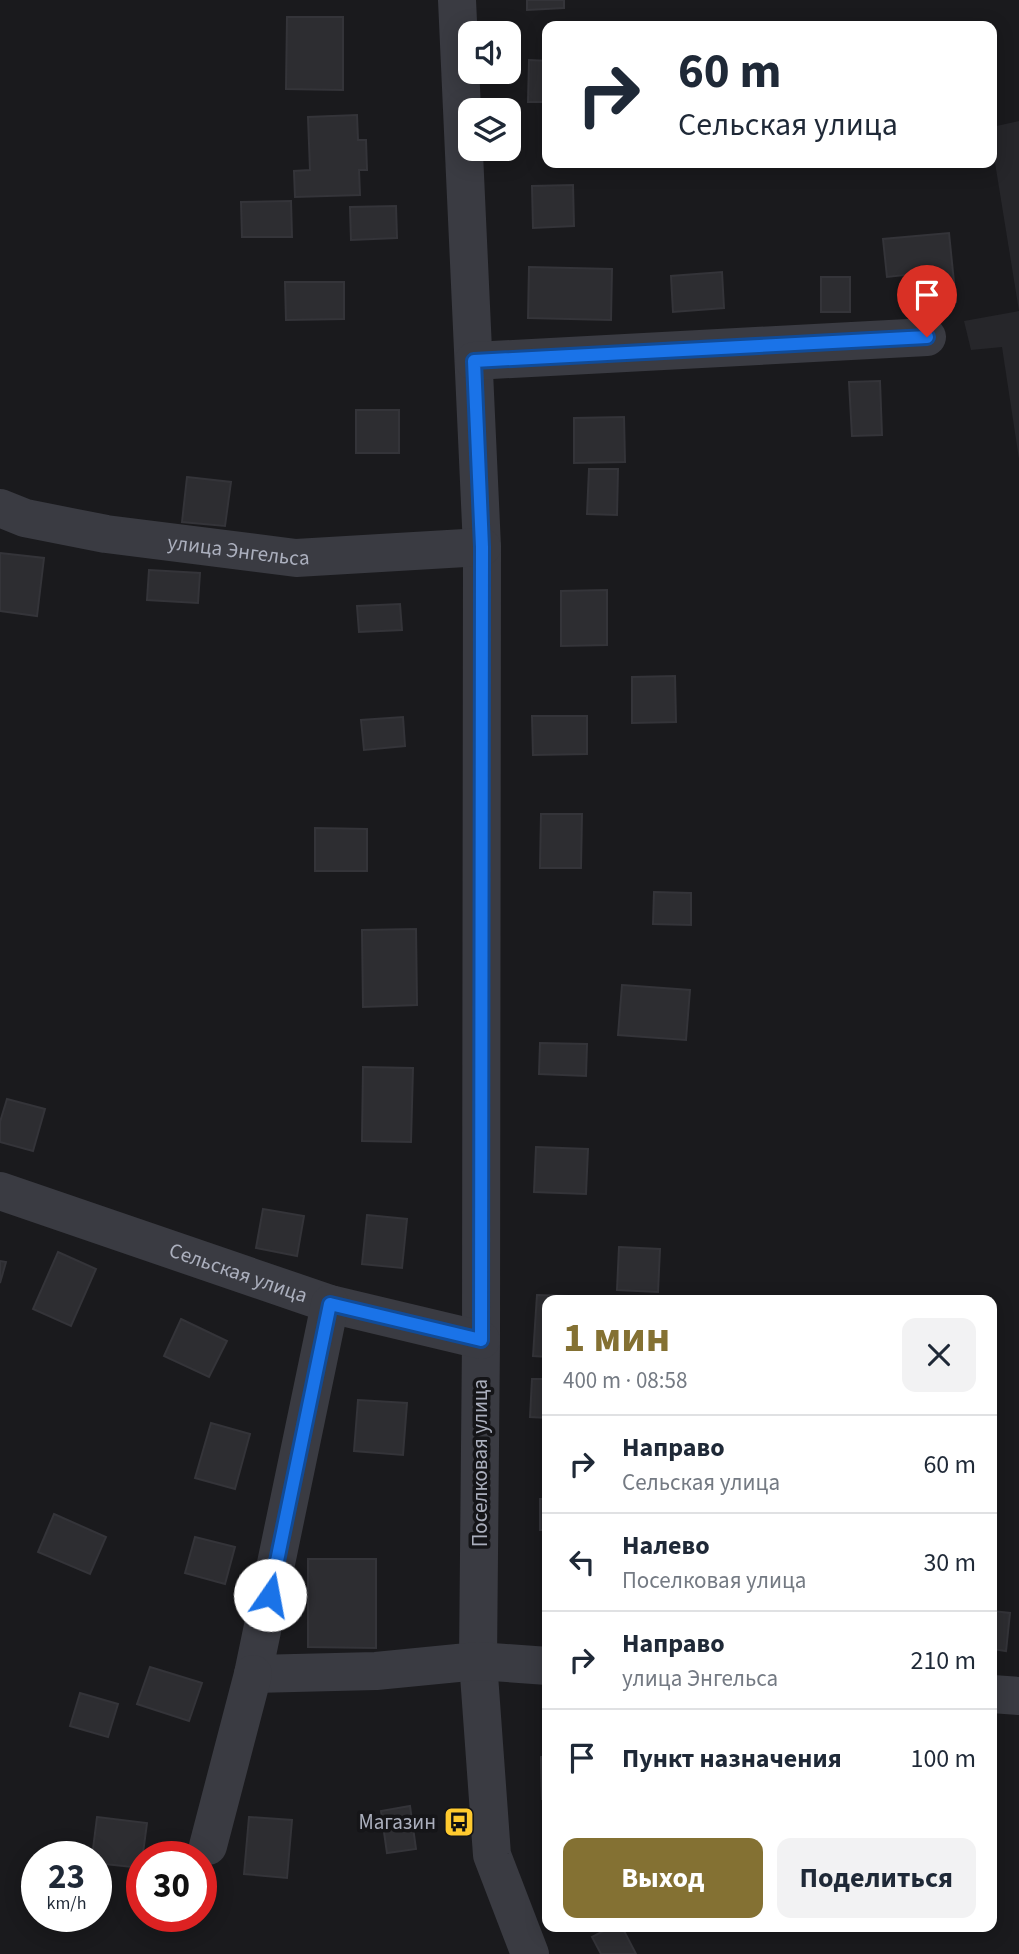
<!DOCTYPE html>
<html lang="ru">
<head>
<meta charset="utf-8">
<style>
  body { margin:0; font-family:"Source Sans 3",sans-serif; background:#f2f2f3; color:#1f2937; height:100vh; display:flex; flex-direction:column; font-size:26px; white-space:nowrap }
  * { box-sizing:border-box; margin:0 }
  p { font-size:23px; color:#747a83 }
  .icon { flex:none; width:38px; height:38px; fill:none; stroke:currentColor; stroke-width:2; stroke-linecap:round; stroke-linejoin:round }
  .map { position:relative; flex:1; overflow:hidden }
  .panel { position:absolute; left:542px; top:1295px; width:455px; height:637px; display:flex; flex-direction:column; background:#fff; border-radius:14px; box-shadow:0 4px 18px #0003 }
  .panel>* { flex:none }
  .guide { position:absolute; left:542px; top:21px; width:455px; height:147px; border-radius:14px; box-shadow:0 4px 18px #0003; background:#fff; color:#1f2937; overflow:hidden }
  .buttons { position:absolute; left:458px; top:21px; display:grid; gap:14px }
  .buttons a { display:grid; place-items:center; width:63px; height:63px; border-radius:14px; background:#fff; box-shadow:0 4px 18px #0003; font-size:35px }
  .speed { position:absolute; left:21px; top:1841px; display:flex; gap:14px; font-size:35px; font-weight:700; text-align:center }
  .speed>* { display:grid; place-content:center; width:91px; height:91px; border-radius:50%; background:#fff; box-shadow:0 4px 18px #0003; line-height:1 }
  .speed small { font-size:18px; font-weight:400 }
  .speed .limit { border:10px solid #d22; background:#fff; color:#111 }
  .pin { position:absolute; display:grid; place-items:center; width:60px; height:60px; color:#fff; margin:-72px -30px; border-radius:50% 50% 50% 0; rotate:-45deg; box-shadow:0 0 7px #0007 }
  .pin .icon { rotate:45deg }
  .me { position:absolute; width:77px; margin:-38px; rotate:12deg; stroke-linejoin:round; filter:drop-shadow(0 0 5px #0008) }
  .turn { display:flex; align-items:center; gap:24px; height:147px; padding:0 21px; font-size:32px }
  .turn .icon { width:91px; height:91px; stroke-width:2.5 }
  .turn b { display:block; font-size:49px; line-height:60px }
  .round { display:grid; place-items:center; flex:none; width:74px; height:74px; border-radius:14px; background:#f2f2f3 }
  .overview { display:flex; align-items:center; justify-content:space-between; height:119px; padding:0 21px }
  h1 { font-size:42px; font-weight:700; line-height:52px; color:#847133 }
  .cta { display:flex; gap:14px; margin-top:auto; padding:14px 21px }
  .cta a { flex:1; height:80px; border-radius:14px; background:#847133; color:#fff; font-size:28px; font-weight:700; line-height:80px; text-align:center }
  .cta a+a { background:#f2f2f3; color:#1f2937 }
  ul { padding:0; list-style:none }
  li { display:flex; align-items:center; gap:21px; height:98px; padding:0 21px; border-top:2px solid #e0e1e3 }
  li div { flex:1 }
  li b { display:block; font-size:26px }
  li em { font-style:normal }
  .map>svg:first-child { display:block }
</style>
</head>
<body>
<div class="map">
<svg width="1019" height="1954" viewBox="0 0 1019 1954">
  <rect width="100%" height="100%" fill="#1a1a1d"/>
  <path fill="#26262a" d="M 1019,121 L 1019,459 L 1002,347 L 971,350 L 964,321 L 1019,311 L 992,144 L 992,127 Z"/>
  <g fill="#2d2d31" stroke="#343439" stroke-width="2">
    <path d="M 527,0 L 564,0 L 564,8 L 527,10 Z"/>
    <path d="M 287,17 L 343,17 L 343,90 L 286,89 Z"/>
    <path d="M 529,60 L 548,61 L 548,102 L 528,102 Z"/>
    <path d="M 357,115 L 358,140 L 366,140 L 367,170 L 359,170 L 360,195 L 295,197 L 294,171 L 310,170 L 308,117 Z"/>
    <path d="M 573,185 L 574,226 L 533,228 L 532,186 Z"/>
    <path d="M 291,201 L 292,237 L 242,237 L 241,202 Z"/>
    <path d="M 396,206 L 397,238 L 351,240 L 350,207 Z"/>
    <path d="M 949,233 L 956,302 L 916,306 L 914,274 L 887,277 L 883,239 Z"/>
    <path d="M 529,267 L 612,269 L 611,320 L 528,318 Z"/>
    <path d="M 722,272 L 724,308 L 673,312 L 671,276 Z"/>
    <rect x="821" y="277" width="29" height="35"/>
    <path d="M 285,282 L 344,282 L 344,319 L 286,320 Z"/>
    <path d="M 880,381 L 882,435 L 852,436 L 849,382 Z"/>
    <rect x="356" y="410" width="43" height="43"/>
    <path d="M 624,417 L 625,462 L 574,463 L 574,418 Z"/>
    <path d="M 589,469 L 618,469 L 617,515 L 587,514 Z"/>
    <path d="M 187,477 L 231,482 L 225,526 L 182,522 Z"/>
    <path d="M 0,553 L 44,558 L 37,616 L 0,611 Z"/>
    <path d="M 149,570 L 200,573 L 198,603 L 147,600 Z"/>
    <path d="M 607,590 L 607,645 L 561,646 L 561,591 Z"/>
    <path d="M 400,604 L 402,630 L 359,632 L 357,606 Z"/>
    <path d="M 675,676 L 676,722 L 632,723 L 632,677 Z"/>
    <path d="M 532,716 L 587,716 L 587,754 L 533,755 Z"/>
    <path d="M 403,717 L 405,746 L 364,750 L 361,720 Z"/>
    <path d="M 541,814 L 582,814 L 581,868 L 540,868 Z"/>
    <path d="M 315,828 L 367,829 L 367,871 L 315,871 Z"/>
    <path d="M 654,892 L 691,893 L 691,925 L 653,924 Z"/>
    <path d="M 416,929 L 417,1005 L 363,1007 L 362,930 Z"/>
    <path d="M 622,985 L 690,990 L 686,1040 L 618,1035 Z"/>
    <path d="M 540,1043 L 587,1044 L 586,1076 L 539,1074 Z"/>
    <path d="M 363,1067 L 413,1068 L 411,1142 L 362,1141 Z"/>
    <path d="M 7,1099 L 45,1109 L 33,1151 L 0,1142 L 0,1122 Z"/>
    <path d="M 536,1147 L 588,1149 L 586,1194 L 534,1192 Z"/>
    <path d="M 263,1209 L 304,1216 L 297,1256 L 256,1248 Z"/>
    <path d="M 367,1215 L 407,1219 L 402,1268 L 362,1264 Z"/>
    <path d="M 619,1247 L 660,1249 L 658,1292 L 617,1290 Z"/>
    <path d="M 58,1252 L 96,1269 L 71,1326 L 33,1309 Z"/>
    <path d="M 0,1261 L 6,1262 L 0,1283 Z"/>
    <path d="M 537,1295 L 599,1297 L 598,1300 L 548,1300 L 548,1357 L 533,1356 Z"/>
    <path d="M 181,1319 L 227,1341 L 209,1377 L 164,1356 Z"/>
    <path d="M 532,1379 L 548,1379 L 548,1418 L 530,1417 Z"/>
    <path d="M 358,1400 L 407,1403 L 403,1455 L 354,1451 Z"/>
    <path d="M 211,1423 L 250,1434 L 235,1489 L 195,1478 Z"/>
    <rect x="540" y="1499" width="8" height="31"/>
    <path d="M 54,1514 L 106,1537 L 90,1574 L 38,1552 Z"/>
    <path d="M 195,1537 L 235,1547 L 225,1584 L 185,1573 Z"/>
    <path d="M 308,1559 L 376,1559 L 376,1648 L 308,1647 Z"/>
    <path d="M 992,1611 L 1010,1613 L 1006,1651 L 992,1649 Z"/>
    <path d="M 150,1667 L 202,1683 L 189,1721 L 137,1704 Z"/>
    <path d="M 80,1693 L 118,1704 L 108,1737 L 70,1726 Z"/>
    <path d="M 548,1756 L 548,1799 L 542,1799 L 541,1757 Z"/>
    <path d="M 410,1806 L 416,1849 L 387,1853 L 381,1811 Z"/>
    <path d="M 97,1817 L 147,1823 L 141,1868 L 96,1863 L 96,1857 L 92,1857 Z"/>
    <path d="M 249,1817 L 292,1820 L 287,1878 L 244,1874 Z"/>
    <path d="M 611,1927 L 622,1927 L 636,1954 L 601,1954 L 592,1937 Z"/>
  </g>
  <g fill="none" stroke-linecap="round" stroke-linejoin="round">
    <g stroke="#3a3b42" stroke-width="38">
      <path d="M 457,0 L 482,547 L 481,1340 L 478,1661 L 492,1855 L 530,1954"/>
      <path d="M 474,361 L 927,337"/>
      <path id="s1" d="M 0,508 L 25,518 L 106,534 L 296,558 L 482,547"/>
      <path id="s2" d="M 0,1191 L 330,1304 L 481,1340"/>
      <path d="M 330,1304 L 253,1674 L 376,1671 L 478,1661 L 548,1666"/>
      <path d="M 992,1694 L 1019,1696"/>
      <path d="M 208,1846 L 253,1674"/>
    </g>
  </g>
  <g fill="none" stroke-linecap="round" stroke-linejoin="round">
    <g stroke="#114b97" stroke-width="18">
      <path id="route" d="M 270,1595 L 330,1304 L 481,1340 L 482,547 L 474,361 L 927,337"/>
    </g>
    <use href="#route" stroke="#1a73e8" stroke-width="12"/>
  </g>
  <defs>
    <g id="bus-square" transform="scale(1.575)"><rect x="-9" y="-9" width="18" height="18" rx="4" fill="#ffca2f" stroke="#151518"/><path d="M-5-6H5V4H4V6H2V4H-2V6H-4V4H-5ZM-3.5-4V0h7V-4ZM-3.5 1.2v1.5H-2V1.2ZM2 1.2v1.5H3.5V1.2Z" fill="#111"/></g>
  </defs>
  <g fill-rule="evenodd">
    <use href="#bus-square" x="459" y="1822"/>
  </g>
  <g text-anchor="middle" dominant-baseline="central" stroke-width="7" stroke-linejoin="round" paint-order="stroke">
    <g font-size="21" fill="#abafbd" stroke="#151518">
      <text stroke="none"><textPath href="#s1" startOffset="243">улица Энгельса</textPath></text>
      <text stroke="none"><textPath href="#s2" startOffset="252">Сельская улица</textPath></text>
      <text transform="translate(480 1463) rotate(-90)">Поселковая улица</text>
    </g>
    <g font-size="21" fill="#abafbd" stroke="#151518" text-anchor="end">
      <text x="436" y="1822">Магазин</text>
    </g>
  </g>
</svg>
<div class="buttons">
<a><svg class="icon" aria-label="sound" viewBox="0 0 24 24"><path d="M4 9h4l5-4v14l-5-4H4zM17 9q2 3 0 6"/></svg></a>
<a><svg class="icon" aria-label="layers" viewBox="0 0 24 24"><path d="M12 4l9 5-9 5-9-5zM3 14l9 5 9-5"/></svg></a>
</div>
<div class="speed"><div>23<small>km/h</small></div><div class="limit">30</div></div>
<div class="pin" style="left:927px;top:337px;background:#d93025"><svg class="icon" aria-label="arrive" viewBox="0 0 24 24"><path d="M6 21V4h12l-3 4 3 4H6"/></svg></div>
<svg class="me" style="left:270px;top:1595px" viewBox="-20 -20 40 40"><circle r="19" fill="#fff"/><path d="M0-13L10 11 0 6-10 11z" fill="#1a73e8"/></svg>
<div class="guide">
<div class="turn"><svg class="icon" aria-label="right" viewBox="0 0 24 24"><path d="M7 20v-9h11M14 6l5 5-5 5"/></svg><div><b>60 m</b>Сельская улица</div></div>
</div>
<section class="panel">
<div class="overview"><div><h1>1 мин</h1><p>400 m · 08:58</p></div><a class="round"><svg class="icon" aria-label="close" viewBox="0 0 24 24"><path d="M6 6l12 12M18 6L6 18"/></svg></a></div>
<ul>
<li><svg class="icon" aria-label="right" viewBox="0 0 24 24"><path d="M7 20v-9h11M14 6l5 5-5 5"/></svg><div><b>Направо</b><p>Сельская улица</p></div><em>60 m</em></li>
<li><svg class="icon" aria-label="left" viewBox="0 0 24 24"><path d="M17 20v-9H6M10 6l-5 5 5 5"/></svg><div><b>Налево</b><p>Поселковая улица</p></div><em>30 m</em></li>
<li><svg class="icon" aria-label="right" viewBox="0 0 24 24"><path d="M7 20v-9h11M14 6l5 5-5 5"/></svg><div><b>Направо</b><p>улица Энгельса</p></div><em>210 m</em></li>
<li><svg class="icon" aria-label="arrive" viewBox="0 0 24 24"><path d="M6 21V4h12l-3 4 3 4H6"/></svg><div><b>Пункт назначения</b></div><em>100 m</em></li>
</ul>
<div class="cta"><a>Выход</a><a>Поделиться</a></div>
</section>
</div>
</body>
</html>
